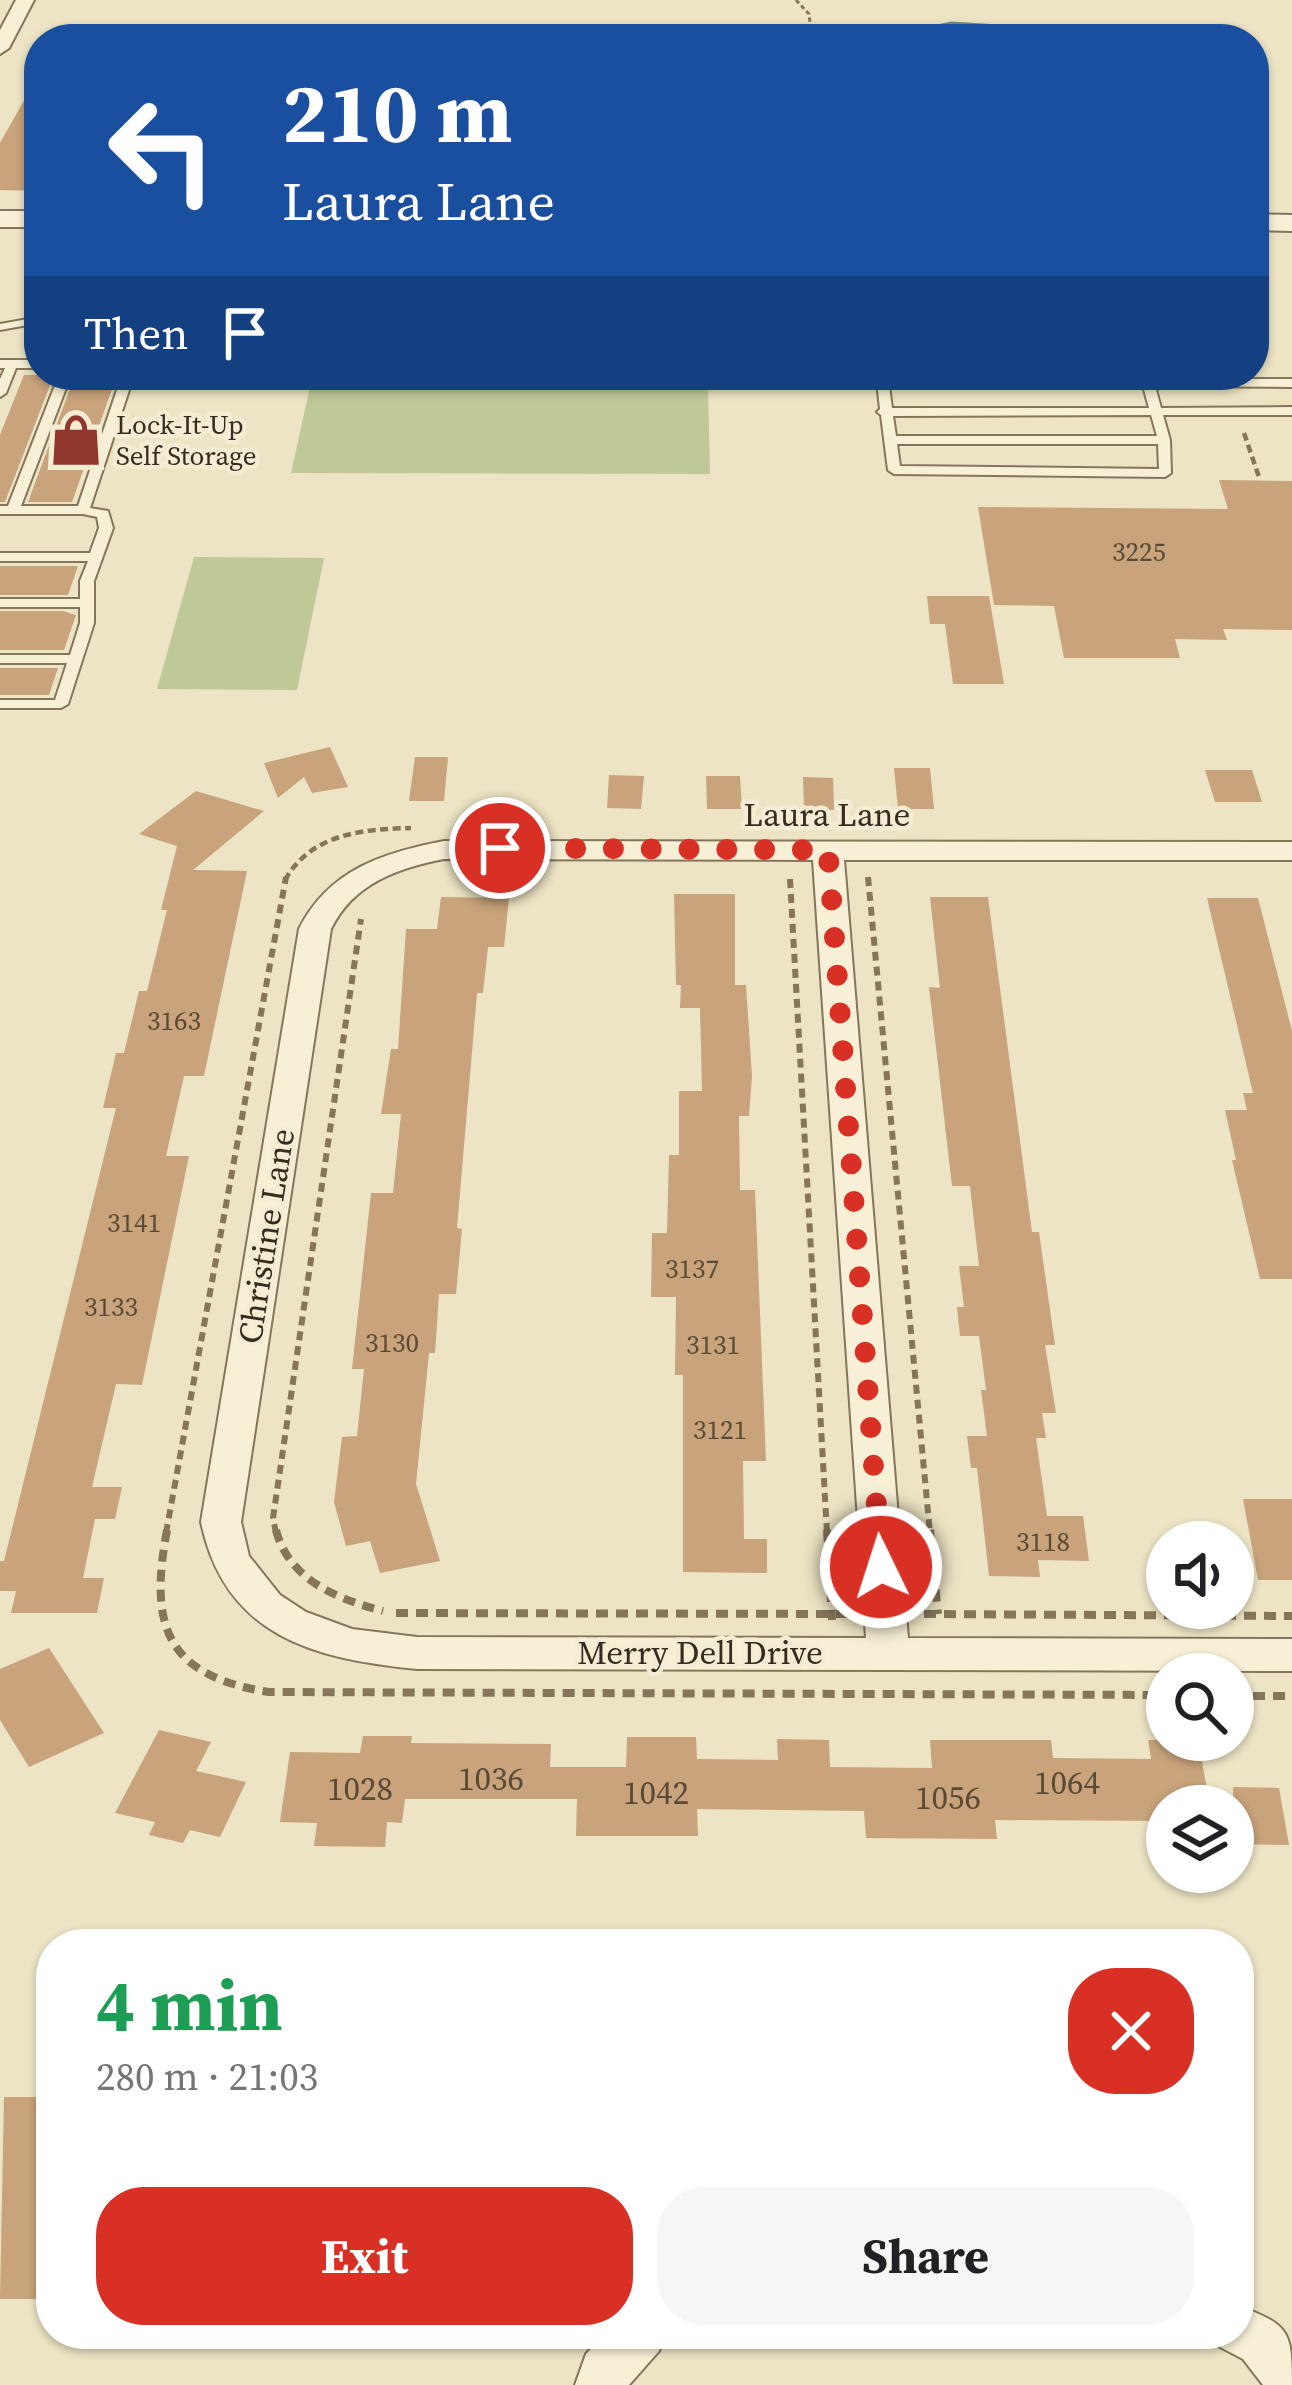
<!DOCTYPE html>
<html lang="en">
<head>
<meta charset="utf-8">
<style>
  body { margin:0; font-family:"Source Serif 4",serif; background:#f6f6f6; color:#202124; height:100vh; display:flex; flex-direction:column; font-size:45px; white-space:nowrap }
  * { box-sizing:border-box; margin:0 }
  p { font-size:39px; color:#757577 }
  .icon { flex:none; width:66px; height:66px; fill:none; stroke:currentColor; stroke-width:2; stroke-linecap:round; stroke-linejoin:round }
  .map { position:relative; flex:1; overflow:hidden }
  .details { position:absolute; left:36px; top:1929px; width:1218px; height:420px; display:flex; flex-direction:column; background:#fff; border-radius:48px; box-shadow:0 3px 9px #0004 }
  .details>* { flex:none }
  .top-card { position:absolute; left:24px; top:24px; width:1245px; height:366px; border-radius:48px; box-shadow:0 3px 9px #0004; background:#1a4fa0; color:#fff; overflow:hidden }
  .buttons { position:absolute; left:1146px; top:1521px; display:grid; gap:24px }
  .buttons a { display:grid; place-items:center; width:108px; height:108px; border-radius:50%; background:#fff; box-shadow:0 3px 9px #0004; font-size:60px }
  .pin { position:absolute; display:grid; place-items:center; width:102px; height:102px; color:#fff; margin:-51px; border:6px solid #fff; border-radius:50%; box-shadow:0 3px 12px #0007 }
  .me { position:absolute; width:132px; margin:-66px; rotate:356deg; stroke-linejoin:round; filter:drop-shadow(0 0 9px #0008) }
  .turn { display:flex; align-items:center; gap:42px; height:252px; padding:0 60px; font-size:54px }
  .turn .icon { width:156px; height:156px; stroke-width:2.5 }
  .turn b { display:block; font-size:84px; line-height:102px }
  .then { display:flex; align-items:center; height:114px; padding:0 60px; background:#0003; gap:24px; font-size:45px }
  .round { display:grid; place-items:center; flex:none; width:126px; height:126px; border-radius:48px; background:#f6f6f6 }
  .headline { display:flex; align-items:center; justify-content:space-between; height:204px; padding:0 60px }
  h1 { font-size:72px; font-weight:700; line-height:90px; color:#1e9e55 }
  .primary-button { display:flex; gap:24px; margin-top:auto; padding:24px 60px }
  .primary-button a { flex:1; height:138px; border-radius:48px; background:#d93025; color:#fff; font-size:48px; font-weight:700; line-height:138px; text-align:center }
  .primary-button a+a { background:#f6f6f6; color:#202124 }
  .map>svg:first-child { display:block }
</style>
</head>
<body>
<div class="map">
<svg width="1292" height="2385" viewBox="0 0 1292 2385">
  <rect width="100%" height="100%" fill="#ece4c4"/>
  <g fill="#bfc998">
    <path d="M 310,387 L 708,388 L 710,474 L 291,473 Z"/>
    <path d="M 194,557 L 324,558 L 297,690 L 157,689 Z"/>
  </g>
  <path fill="#a5bfba" stroke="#6d8d88" stroke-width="3" d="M 951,23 L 1032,28 L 1051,39 L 915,39 L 920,30 Z"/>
  <g fill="#c8a37b">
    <path d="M 39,74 L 39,191 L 0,190 L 0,143 Z"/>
    <path d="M 24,375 L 54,375 L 5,502 L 0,502 L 0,435 Z"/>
    <path d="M 75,375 L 117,375 L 72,502 L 28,502 Z"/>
    <path d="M 1219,480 L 1292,481 L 1292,630 L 1223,629 L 1227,640 L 1175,639 L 1180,658 L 1064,658 L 1054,606 L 994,605 L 978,507 L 1228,509 Z"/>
    <path d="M 0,566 L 78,566 L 68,595 L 0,595 Z"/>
    <path d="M 927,596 L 989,596 L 1004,684 L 953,684 L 945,624 L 930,624 Z"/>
    <path d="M 0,611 L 63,611 L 76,615 L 64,650 L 0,650 Z"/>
    <path d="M 0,668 L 58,668 L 49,695 L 0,695 Z"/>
    <path d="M 330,747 L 348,787 L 312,793 L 304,777 L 278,798 L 264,763 Z"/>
    <path d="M 415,757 L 448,757 L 444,801 L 409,801 Z"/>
    <path d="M 894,768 L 930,768 L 934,809 L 898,809 Z"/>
    <path d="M 1205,770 L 1252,770 L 1262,802 L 1215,802 Z"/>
    <path d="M 609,775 L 644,776 L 641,809 L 607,808 Z"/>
    <path d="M 706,776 L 740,776 L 742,809 L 707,809 Z"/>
    <path d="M 803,777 L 833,778 L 834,810 L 804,809 Z"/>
    <path d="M 196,791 L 264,811 L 193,870 L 247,871 L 204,1076 L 184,1076 L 166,1156 L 189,1156 L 142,1385 L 116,1384 L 92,1487 L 122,1487 L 115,1519 L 95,1519 L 83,1578 L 104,1578 L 97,1613 L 11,1613 L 16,1591 L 0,1591 L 0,1561 L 4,1561 L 116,1108 L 103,1108 L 116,1053 L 124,1053 L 139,991 L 147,991 L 167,910 L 161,910 L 177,846 L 139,834 Z"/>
    <path d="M 674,894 L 735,894 L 735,985 L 746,985 L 752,1076 L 749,1116 L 739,1116 L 740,1190 L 755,1190 L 766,1461 L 743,1461 L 744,1539 L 767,1539 L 767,1573 L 683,1572 L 683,1375 L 675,1375 L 676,1297 L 651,1297 L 652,1233 L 667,1233 L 669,1155 L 679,1155 L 679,1091 L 702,1091 L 700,1008 L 680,1008 L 681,985 L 676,985 Z"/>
    <path d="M 441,897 L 509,898 L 504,947 L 488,947 L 483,993 L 477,993 L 457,1228 L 462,1229 L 456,1294 L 439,1294 L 435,1353 L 429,1353 L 416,1484 L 440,1561 L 380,1573 L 370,1541 L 346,1546 L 334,1502 L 342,1437 L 357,1436 L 364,1369 L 352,1369 L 371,1193 L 393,1193 L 401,1114 L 381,1114 L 391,1049 L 398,1049 L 406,929 L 437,929 Z"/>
    <path d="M 930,897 L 988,897 L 1032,1232 L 1039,1232 L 1055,1345 L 1045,1345 L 1056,1413 L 1042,1413 L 1046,1438 L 1036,1438 L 1047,1516 L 1083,1516 L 1089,1561 L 1038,1560 L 1040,1577 L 989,1576 L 977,1468 L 971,1468 L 967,1436 L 987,1436 L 981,1390 L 986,1390 L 979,1336 L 960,1336 L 957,1307 L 964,1307 L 959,1266 L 979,1266 L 970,1186 L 952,1186 L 929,987 L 940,988 Z"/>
    <path d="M 1207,898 L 1258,898 L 1292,1031 L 1292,1279 L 1260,1279 L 1232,1160 L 1236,1160 L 1225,1110 L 1247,1110 L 1243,1093 L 1253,1093 Z"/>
    <path d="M 1243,1499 L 1292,1499 L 1292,1580 L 1258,1580 Z"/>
    <path d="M 49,1648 L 104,1733 L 29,1767 L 0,1720 L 0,1669 Z"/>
    <path d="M 159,1730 L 211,1742 L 196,1771 L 246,1782 L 220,1837 L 190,1830 L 183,1843 L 149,1835 L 155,1822 L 115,1813 Z"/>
    <path d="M 363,1736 L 412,1736 L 411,1743 L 551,1744 L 550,1767 L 626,1767 L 627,1737 L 696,1737 L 697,1759 L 778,1760 L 777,1739 L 829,1740 L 830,1767 L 932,1768 L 930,1740 L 1051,1740 L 1053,1758 L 1151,1759 L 1148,1740 L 1198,1740 L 1210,1806 L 1167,1806 L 1167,1821 L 995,1820 L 997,1839 L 866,1838 L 864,1811 L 697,1809 L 698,1836 L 576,1836 L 577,1799 L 405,1799 L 402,1823 L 387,1822 L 385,1847 L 314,1846 L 317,1823 L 280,1822 L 290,1752 L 360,1753 Z"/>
    <path d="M 1233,1787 L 1279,1788 L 1289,1845 L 1233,1844 Z"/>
    <path d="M 4,2097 L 51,2097 L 51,2299 L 0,2299 Z"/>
  </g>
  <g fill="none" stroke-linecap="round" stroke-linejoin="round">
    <g stroke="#85765b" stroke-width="4">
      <g id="service">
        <path d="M 39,317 L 39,323 L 0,330 L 0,324 Z"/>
        <path d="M 0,360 L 39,360 L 39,368 L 16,368 L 6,393 L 0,397 L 0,379 L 5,368 L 0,368 Z"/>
        <path d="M 59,375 L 71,375 L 21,506 L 78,506 L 122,375 L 134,375 L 90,508 L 108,511 L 113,528 L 94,581 L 94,623 L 68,704 L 61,708 L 0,708 L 0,700 L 55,700 L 67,663 L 0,663 L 0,655 L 70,655 L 80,623 L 80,607 L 0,607 L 0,599 L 80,599 L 80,581 L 88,561 L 0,561 L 0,553 L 90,553 L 99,528 L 97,517 L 83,514 L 0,514 L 0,506 L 8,506 Z"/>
        <path d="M 883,378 L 1292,379 L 1292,387 L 1155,386 L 1161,408 L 1292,407 L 1292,415 L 1163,415 L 1170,440 L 1171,473 L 1165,477 L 894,474 L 888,470 L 881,415 L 877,412 L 880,409 L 877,382 ZM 889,386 L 1143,386 L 1149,408 L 892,408 ZM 1151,415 L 1157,436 L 896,436 L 893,416 ZM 897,444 L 1158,444 L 1159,469 L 900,466 Z"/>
      </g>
    </g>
    <g stroke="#85765b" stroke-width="4">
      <g id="minor">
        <path d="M 16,0 L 34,0 L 9,48 L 0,54 L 0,30 Z"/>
        <path d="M 444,841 L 1292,842 L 1292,860 L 844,860 L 908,1638 L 1292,1639 L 1292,1671 L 417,1669 C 313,1659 225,1636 201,1522 L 299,929 C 329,870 382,853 444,841 ZM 444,859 L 813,860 L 866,1638 L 417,1637 L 352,1629 L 306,1612 L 280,1595 L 249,1556 L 241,1522 L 331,929 C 353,884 397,868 444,859 Z"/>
        <path d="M 1239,2306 C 1290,2325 1292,2332 1292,2385 L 1263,2385 L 1243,2359 L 1220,2347 L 1214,2334 L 1239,2334 Z"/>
        <path d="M 605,2334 L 666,2334 L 659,2351 L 629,2385 L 575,2385 L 586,2354 Z"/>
      </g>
    </g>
    <g stroke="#85765b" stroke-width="4">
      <g id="tertiary">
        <rect x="0" y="211" width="39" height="16"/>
        <path d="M 1254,214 L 1292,215 L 1292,231 L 1254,230 Z"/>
      </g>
    </g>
    <path stroke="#85765b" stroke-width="3" stroke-dasharray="4.5 3" stroke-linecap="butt" d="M 796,0 L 809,14 L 812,39"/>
    <g stroke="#85765b" stroke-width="4.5" stroke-dasharray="8 4.5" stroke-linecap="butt">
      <path d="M 1244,433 L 1260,480"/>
      <path d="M 285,880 C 311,834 362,829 411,828"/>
    </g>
    <g stroke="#85765b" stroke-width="6" stroke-dasharray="9 6" stroke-linecap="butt">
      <path d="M 868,877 L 930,1533"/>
      <path d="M 790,879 L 827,1533"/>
      <path d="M 166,1533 L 286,877"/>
      <path d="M 276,1533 L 273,1518 L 361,919"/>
    </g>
    <g stroke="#85765b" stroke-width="8" stroke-dasharray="12 8" stroke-linecap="butt">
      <path d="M 167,1530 C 149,1625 165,1676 269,1692 L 1167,1695"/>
      <path d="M 276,1530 C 289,1580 337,1599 383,1611"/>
      <path d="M 827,1530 L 832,1620"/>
      <path d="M 930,1530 L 938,1614"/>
      <path d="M 396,1613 L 850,1614"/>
      <path d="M 924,1614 L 1292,1616"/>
      <path d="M 1233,1696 L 1292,1696"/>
    </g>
    <use href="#service" fill="#f7f0d6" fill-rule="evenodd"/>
    <use href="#minor" fill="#f7f0d6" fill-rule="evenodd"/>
    <use href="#tertiary" fill="#f7f0d6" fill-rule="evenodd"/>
  </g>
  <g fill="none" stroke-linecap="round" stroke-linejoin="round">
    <path stroke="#d93025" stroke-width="21" stroke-dasharray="0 37.8" d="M 500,848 L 828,850 L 881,1567"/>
  </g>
  <defs>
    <g id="shop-bare" transform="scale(4.14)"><path d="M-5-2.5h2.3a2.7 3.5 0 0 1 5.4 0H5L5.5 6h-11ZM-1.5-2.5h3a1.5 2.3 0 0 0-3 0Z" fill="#91372e" stroke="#f4edd3" stroke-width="2.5" paint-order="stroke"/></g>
  </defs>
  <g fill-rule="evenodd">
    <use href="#shop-bare" x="76" y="440"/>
  </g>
  <g text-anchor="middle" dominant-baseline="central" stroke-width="9" stroke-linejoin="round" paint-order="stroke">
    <g font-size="27" fill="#362c1e" stroke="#f4edd3" text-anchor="start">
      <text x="116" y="424">Lock-It-Up<tspan x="116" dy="31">Self Storage</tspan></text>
    </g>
    <g font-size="27" fill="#5a4a35">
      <text x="1139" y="551">3225</text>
      <text x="174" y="1020">3163</text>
      <text x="134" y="1222">3141</text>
      <text x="692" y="1268">3137</text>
      <text x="111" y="1306">3133</text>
      <text x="392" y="1342">3130</text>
      <text x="713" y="1344">3131</text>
      <text x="720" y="1429">3121</text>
      <text x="1043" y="1541">3118</text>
    </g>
    <g font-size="33" fill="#362c1e" stroke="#f4edd3">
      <text x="827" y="814">Laura Lane</text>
      <text transform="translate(266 1236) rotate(-81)">Christine Lane</text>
      <text x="700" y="1652">Merry Dell Drive</text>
    </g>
    <g font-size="33" fill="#5a4a35">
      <text x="491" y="1778">1036</text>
      <text x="1067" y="1782">1064</text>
      <text x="360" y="1788">1028</text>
      <text x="656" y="1792">1042</text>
      <text x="948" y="1797">1056</text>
    </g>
  </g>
</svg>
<div class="buttons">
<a><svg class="icon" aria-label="sound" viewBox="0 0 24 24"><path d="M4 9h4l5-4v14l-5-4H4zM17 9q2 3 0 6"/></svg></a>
<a><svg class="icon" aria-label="search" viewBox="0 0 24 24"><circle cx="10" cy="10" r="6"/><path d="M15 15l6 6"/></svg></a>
<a><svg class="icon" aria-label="layers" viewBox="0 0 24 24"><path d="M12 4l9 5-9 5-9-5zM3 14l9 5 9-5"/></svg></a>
</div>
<div class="pin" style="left:500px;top:848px;background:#d93025"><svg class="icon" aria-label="arrive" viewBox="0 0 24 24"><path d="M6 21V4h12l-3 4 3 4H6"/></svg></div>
<svg class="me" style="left:881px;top:1567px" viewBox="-20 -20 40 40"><circle r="17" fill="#d93025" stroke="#fff" stroke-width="3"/><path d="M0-11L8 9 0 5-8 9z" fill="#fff"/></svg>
<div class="top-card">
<div class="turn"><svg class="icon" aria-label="left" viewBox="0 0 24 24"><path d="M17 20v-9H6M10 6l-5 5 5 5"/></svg><div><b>210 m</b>Laura Lane</div></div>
<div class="then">Then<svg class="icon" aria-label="arrive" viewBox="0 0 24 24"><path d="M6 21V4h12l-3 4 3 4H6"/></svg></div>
</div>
<section class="details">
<div class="headline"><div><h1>4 min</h1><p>280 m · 21:03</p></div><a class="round" style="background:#d93025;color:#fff"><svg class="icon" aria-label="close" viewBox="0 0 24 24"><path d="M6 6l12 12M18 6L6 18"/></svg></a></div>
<div class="primary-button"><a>Exit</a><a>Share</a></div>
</section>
</div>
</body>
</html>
